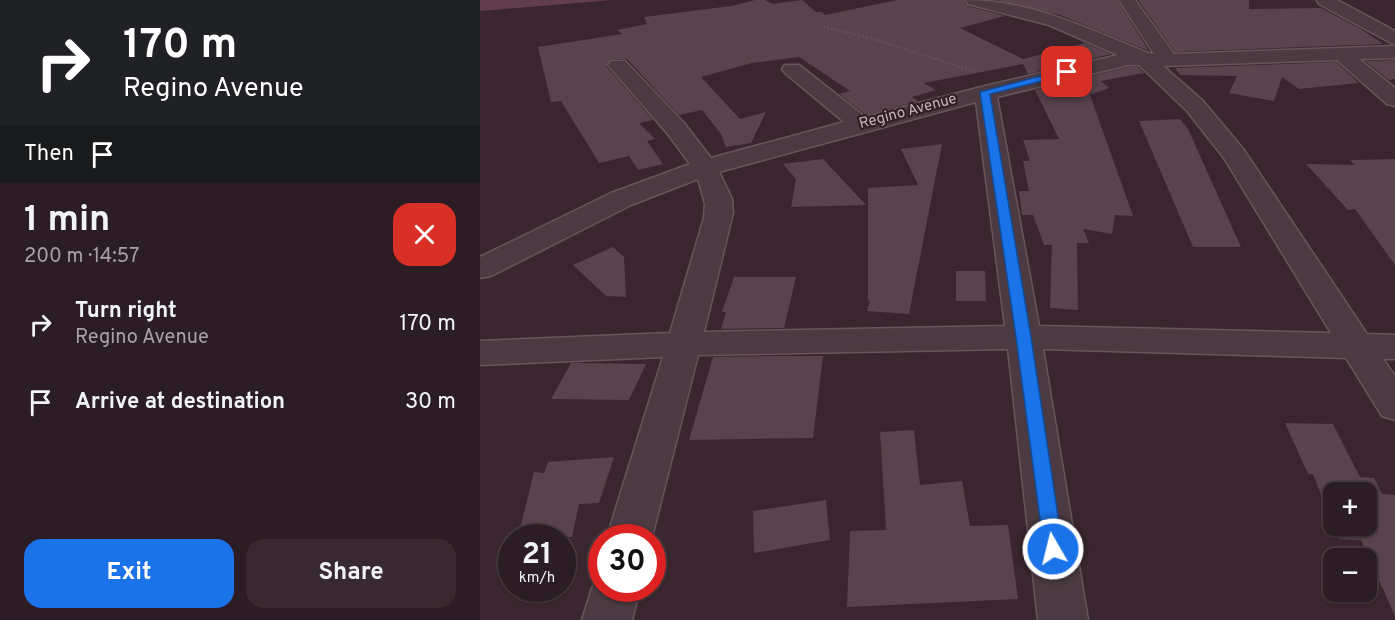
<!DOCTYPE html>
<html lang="en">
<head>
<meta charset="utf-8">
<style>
  body { margin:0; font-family:Overpass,sans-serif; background:#382930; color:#f1f3f6; height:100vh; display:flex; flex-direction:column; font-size:22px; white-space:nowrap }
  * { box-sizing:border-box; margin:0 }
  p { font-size:20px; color:#a6a1a6 }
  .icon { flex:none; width:33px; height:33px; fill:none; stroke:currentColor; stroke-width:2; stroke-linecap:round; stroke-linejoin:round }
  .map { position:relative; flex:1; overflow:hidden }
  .side { display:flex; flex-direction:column; background:#2c1c23; width:480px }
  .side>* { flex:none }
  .top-card { background:#202124; color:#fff; overflow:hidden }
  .buttons { position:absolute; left:843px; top:482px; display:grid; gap:12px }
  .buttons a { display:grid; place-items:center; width:54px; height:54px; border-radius:12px; background:#2c1c23; box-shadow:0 2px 4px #0004,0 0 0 2px #483a41; font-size:30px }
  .speed { position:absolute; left:18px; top:524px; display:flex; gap:12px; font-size:30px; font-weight:700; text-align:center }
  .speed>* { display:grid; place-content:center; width:78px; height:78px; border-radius:50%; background:#2c1c23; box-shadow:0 2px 4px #0004,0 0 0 2px #483a41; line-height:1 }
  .speed small { font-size:15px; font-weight:400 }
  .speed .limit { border:9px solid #d22; background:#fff; color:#111 }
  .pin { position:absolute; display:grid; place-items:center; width:51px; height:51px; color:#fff; margin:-26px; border-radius:12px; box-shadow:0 3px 9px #0006 }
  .me { position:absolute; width:66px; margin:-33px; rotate:352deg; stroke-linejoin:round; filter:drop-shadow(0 0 4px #0008) }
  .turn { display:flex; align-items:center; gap:21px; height:126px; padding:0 24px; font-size:27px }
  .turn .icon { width:78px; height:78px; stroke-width:2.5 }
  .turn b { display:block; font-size:42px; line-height:51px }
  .then { display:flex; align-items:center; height:57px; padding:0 24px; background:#0003; gap:12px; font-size:22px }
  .round { display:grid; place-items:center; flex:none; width:63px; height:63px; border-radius:18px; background:#382930 }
  .headline { display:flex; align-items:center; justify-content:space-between; height:102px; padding:0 24px }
  h1 { font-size:36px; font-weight:700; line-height:45px }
  .button { display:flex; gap:12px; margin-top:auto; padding:12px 24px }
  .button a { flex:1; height:69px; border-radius:18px; background:#1a73e8; color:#fff; font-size:24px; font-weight:700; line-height:69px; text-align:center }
  .button a+a { background:#382930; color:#f1f3f6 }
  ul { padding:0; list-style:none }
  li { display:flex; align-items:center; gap:18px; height:78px; padding:0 24px }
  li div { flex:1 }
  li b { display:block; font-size:22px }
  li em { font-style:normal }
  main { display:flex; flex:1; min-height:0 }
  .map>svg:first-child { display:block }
</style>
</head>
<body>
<main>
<section class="side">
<div class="top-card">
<div class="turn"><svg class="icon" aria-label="right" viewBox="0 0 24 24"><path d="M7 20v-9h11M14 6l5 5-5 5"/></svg><div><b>170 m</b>Regino Avenue</div></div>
<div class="then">Then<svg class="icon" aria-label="arrive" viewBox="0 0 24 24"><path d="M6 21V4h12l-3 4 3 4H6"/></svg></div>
</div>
<div class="headline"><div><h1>1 min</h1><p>200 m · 14:57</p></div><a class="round" style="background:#d93025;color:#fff"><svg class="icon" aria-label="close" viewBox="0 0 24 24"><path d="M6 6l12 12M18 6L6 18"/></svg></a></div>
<ul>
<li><svg class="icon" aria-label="right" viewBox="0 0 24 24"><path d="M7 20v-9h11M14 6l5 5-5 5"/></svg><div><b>Turn right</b><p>Regino Avenue</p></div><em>170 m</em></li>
<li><svg class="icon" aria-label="arrive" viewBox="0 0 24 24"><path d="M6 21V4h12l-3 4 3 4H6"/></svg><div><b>Arrive at destination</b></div><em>30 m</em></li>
</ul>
<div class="button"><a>Exit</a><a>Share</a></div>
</section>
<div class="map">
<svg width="915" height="620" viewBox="0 0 915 620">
  <rect width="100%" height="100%" fill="#3a262f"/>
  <path fill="#623d4e" d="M 0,0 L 133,0 L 0,11 Z"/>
  <g fill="#59434d" fill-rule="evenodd">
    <path d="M 275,0 L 285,0 L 293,4 L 322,0 L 336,12 L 342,12 L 345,15 L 417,0 L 484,0 L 487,6 L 525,16 L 480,28 L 543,59 L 605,43 L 631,54 L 548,74 L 543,64 L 444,83 L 456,90 L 432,97 L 438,101 L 386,115 L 359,94 L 370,91 L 319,57 L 272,63 L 221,77 L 260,119 L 286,112 L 271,143 L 246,147 L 241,134 L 222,110 L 199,115 L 147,59 L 131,59 L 126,66 L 173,120 L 159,123 L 175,139 L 167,141 L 183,164 L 158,170 L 149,156 L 119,163 L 81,101 L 71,102 L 58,47 L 142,34 L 137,30 L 167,24 L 164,17 L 251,6 Z"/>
    <path d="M 516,0 L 637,0 L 669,51 L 580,15 Z"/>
    <path d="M 658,0 L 769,0 L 769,9 L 841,8 L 881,29 L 903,44 L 695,52 Z"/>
    <path d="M 915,60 L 915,79 L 909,80 L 885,61 Z"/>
    <path d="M 856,62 L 879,83 L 819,89 L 802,77 L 794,101 L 749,93 L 757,76 L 700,75 L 695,68 Z"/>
    <path d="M 648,67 L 658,67 L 664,73 L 621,81 L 629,88 L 610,95 L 653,216 L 635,215 L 632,234 L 603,229 L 609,243 L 597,243 L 598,310 L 570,308 L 572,245 L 564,245 L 553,215 L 542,215 L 539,191 L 549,191 L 543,161 L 550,161 L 543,140 L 579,139 L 555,90 Z"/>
    <path d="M 700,119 L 708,129 L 761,247 L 713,247 L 659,121 Z"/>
    <path d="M 462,144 L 429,314 L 387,311 L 390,301 L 388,301 L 388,188 L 438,185 L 421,149 Z"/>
    <path d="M 343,159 L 386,205 L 311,207 L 316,179 L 303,164 Z"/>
    <path d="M 915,159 L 915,265 L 875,209 L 868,210 L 826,164 L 875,165 L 870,160 Z"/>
    <path d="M 133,247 L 144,257 L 146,297 L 126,296 L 93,265 Z"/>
    <path d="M 476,271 L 505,271 L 506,301 L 476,301 Z"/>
    <path d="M 254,277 L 316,277 L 304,328 L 241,329 L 246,312 L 242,312 Z"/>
    <path d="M 298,356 L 343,356 L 333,438 L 209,440 L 233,357 Z"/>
    <path d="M 91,363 L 97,363 L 166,364 L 149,400 L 71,399 Z"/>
    <path d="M 805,423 L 853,424 L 880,477 L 894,478 L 902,494 L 915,495 L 915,616 L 881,540 L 858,539 L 833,474 L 828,474 ZM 854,492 L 886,492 L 886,525 L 854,525 Z"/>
    <path d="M 434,430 L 440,485 L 482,481 L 490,526 L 528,525 L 538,599 L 367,607 L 370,531 L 406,530 L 400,432 Z"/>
    <path d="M 134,457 L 119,503 L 99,504 L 92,537 L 38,537 L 54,472 L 64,473 L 68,462 Z"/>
    <path d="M 346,500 L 350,540 L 274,553 L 273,511 Z"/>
  </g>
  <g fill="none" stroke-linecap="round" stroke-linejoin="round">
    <g stroke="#66555c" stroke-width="3">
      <g id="minor">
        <path d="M 486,0 C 550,0 609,29 668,53 L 674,54 L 639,0 L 655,0 L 694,54 L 915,46 L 915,58 L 879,59 L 915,88 L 915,106 L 907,104 L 857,60 L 683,66 L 723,101 L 764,150 L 887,334 L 915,335 L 915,359 L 903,359 L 915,376 L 915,420 L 902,416 L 866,358 L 563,349 L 608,620 L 558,620 L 528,349 L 218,355 L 172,537 L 127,537 L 183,357 L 0,365 L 0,341 L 190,333 L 224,218 L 225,204 L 219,182 L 218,179 L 151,205 L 11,276 L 0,278 L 0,257 L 131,193 L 210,164 L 187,133 L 128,65 L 131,61 L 145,61 L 204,123 L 231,158 L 364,122 L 305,73 L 302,69 L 305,65 L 319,65 L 385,117 L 505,86 L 638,55 L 569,25 L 488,4 ZM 648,65 L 659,65 L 707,111 L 744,158 L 851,333 L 559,326 L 517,97 ZM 496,102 L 525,326 L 224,332 L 253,213 L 252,199 L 239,172 Z"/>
        <path d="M 837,0 L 857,0 L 915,31 L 915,45 L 839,4 Z"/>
        <path d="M 122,571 L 122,588 L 160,588 L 152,620 L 102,620 L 112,588 Z"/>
      </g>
    </g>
    <path stroke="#645162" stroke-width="2" stroke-dasharray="2 2" stroke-linecap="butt" d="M 343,27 L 387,37 L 496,72"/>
    <use href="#minor" fill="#4b3a41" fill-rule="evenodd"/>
  </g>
  <path fill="#1a73e8" stroke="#114b97" stroke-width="1.5" d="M 587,69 L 591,72 L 590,74 L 510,94 L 551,337 L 583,549 L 580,555 L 573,558 L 567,555 L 564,549 L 536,337 L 500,92 Z"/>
  <g text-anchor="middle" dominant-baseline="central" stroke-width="4.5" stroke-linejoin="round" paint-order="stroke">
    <g font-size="15" fill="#c6b5bc" stroke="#301f26">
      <text transform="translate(428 112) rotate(-15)">Regino Avenue</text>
    </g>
  </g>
</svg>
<div class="buttons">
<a>+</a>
<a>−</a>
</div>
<div class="speed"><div>21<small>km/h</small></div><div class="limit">30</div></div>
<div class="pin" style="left:587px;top:72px;background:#d93025"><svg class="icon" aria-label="arrive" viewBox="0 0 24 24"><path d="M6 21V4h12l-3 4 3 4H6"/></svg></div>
<svg class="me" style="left:573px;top:549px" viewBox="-20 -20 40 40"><circle r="17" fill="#1a73e8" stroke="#fff" stroke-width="3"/><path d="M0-11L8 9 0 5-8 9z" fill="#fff"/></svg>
</div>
</main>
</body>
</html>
